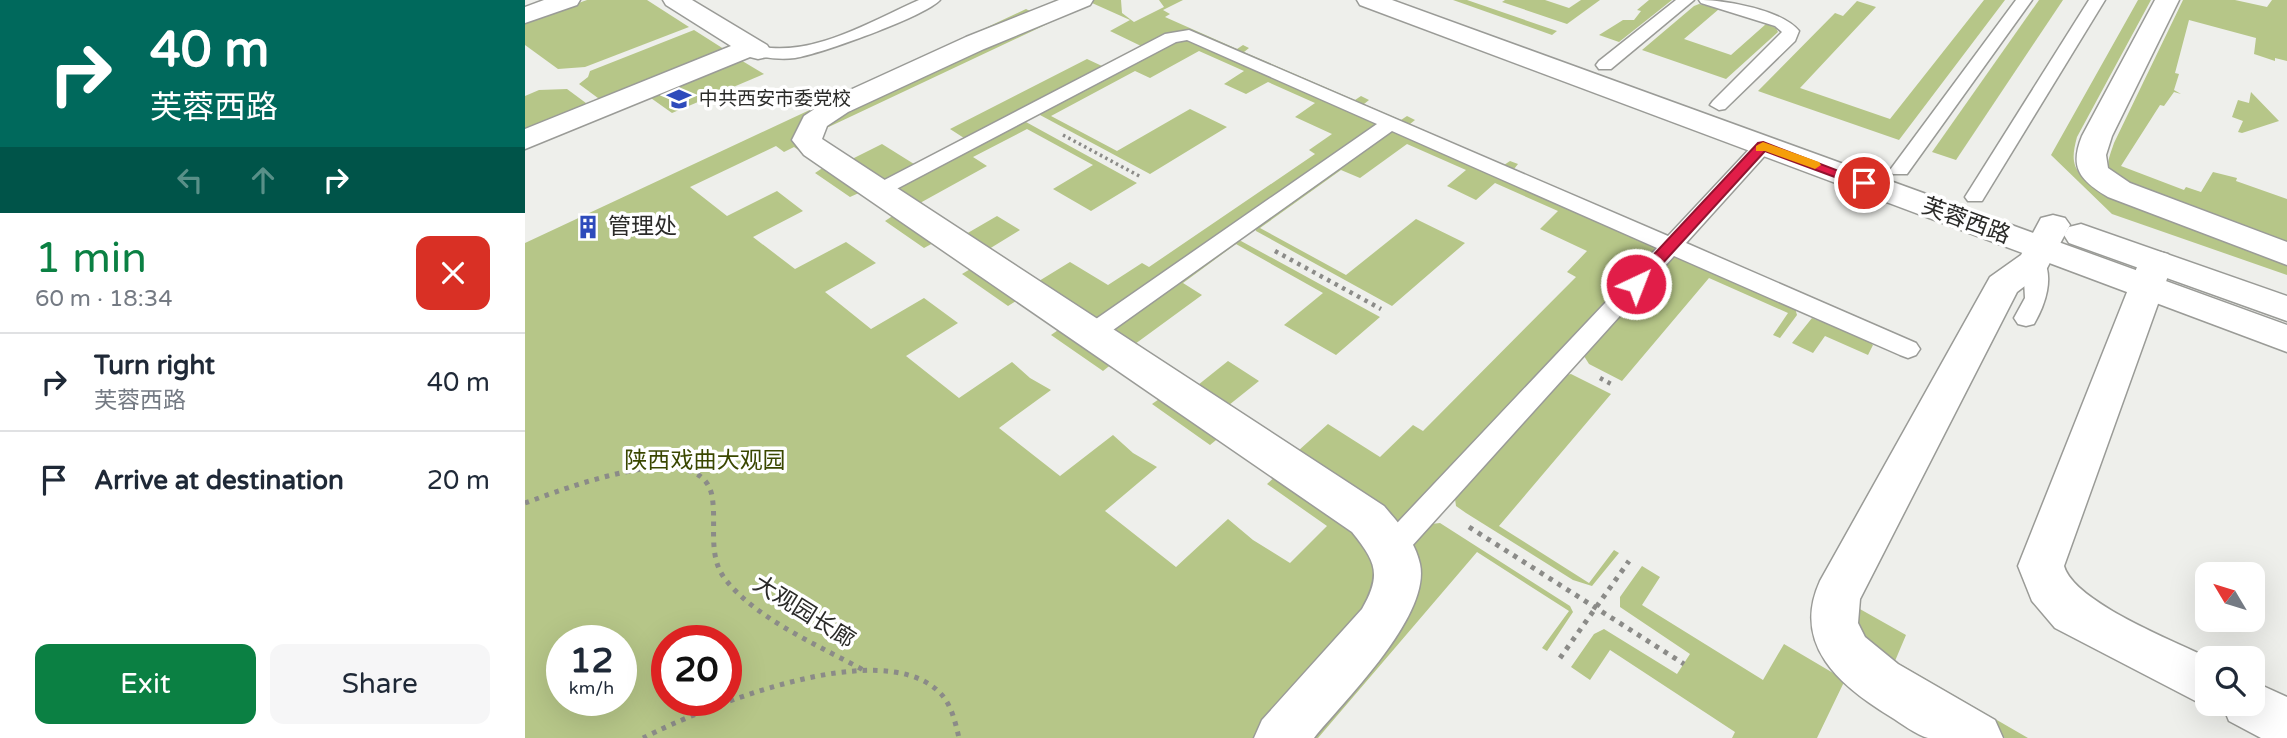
<!DOCTYPE html>
<html lang="en">
<head>
<meta charset="utf-8">
<style>
  body { margin:0; font-family:"Varela Round","Noto Sans SC",sans-serif; background:#f6f6f7; color:#1f2937; height:100vh; display:flex; flex-direction:column; font-size:26px; white-space:nowrap }
  * { box-sizing:border-box; margin:0 }
  p { font-size:23px; color:#747a83 }
  .icon { flex:none; width:38px; height:38px; fill:none; stroke:currentColor; stroke-width:2; stroke-linecap:round; stroke-linejoin:round }
  .map { position:relative; flex:1; overflow:hidden }
  .details { display:flex; flex-direction:column; background:#fff; width:525px }
  .details>* { flex:none }
  .banner { background:#00695c; color:#fff; overflow:hidden }
  .needle { width:46px; rotate:308deg }
  .controls { position:absolute; left:1670px; top:562px; display:grid; gap:14px }
  .controls a { display:grid; place-items:center; width:70px; height:70px; border-radius:14px; background:#fff; box-shadow:0 7px 28px #0002; font-size:35px }
  .speed { position:absolute; left:21px; top:625px; display:flex; gap:14px; font-size:35px; font-weight:700; text-align:center }
  .speed>* { display:grid; place-content:center; width:91px; height:91px; border-radius:50%; background:#fff; box-shadow:0 7px 28px #0002; line-height:1 }
  .speed small { font-size:18px; font-weight:400 }
  .speed .limit { border:10px solid #d22; background:#fff; color:#111 }
  .pin { position:absolute; display:grid; place-items:center; width:60px; height:60px; color:#fff; margin:-30px; border:4px solid #fff; border-radius:50%; box-shadow:0 2px 7px #0007 }
  .me { position:absolute; width:77px; margin:-38px; rotate:43deg; stroke-linejoin:round; filter:drop-shadow(0 0 5px #0008) }
  .turn { display:flex; align-items:center; gap:24px; height:147px; padding:0 35px; font-size:32px }
  .turn .icon { width:91px; height:91px; stroke-width:2.5 }
  .turn b { display:block; font-size:49px; line-height:60px }
  .lanes { display:flex; align-items:center; height:66px; padding:0 35px; background:#0003; justify-content:center; gap:35px; direction:ltr }
  .lanes .off { opacity:.35 }
  .round { display:grid; place-items:center; flex:none; width:74px; height:74px; border-radius:14px; background:#f6f6f7 }
  .headline { display:flex; align-items:center; justify-content:space-between; height:119px; padding:0 35px }
  h1 { font-size:42px; font-weight:600; line-height:52px; color:#0b8043 }
  .button { display:flex; gap:14px; margin-top:auto; padding:14px 35px }
  .button a { flex:1; height:80px; border-radius:14px; background:#0b8043; color:#fff; font-size:28px; font-weight:600; line-height:80px; text-align:center }
  .button a+a { background:#f6f6f7; color:#1f2937 }
  ul { padding:0; list-style:none }
  li { display:flex; align-items:center; gap:21px; height:98px; padding:0 35px; border-top:2px solid #e0e1e3 }
  li div { flex:1 }
  li b { display:block; font-size:26px }
  li em { font-style:normal }
  main { display:flex; flex:1; min-height:0 }
  .map>svg:first-child { display:block }
</style>
</head>
<body>
<main>
<section class="details">
<div class="banner">
<div class="turn"><svg class="icon" aria-label="right" viewBox="0 0 24 24"><path d="M7 20v-9h11M14 6l5 5-5 5"/></svg><div><b>40 m</b>芙蓉西路</div></div>
<div class="lanes"><svg class="icon off" aria-label="left" viewBox="0 0 24 24"><path d="M17 20v-9H6M10 6l-5 5 5 5"/></svg><svg class="icon off" aria-label="ahead" viewBox="0 0 24 24"><path d="M12 20V5M6 11l6-6 6 6"/></svg><svg class="icon" aria-label="right" viewBox="0 0 24 24"><path d="M7 20v-9h11M14 6l5 5-5 5"/></svg></div>
</div>
<div class="headline"><div><h1>1 min</h1><p>60 m · 18:34</p></div><a class="round" style="background:#d93025;color:#fff"><svg class="icon" aria-label="close" viewBox="0 0 24 24"><path d="M6 6l12 12M18 6L6 18"/></svg></a></div>
<ul>
<li><svg class="icon" aria-label="right" viewBox="0 0 24 24"><path d="M7 20v-9h11M14 6l5 5-5 5"/></svg><div><b>Turn right</b><p>芙蓉西路</p></div><em>40 m</em></li>
<li><svg class="icon" aria-label="arrive" viewBox="0 0 24 24"><path d="M6 21V4h12l-3 4 3 4H6"/></svg><div><b>Arrive at destination</b></div><em>20 m</em></li>
</ul>
<div class="button"><a>Exit</a><a>Share</a></div>
</section>
<div class="map">
<svg width="1762" height="738" viewBox="0 0 1762 738">
  <rect width="100%" height="100%" fill="#eeefeb"/>
  <g fill="#b6c688" fill-rule="evenodd">
    <path d="M 62,0 L 122,0 L 164,27 L 60,67 L 33,69 L 0,45 L 0,22 Z"/>
    <path d="M 565,0 L 596,0 L 597,13 L 609,22 L 639,7 L 634,0 L 658,0 L 638,10 L 645,14 L 640,17 L 712,49 L 718,45 L 724,48 L 719,52 L 830,100 L 836,96 L 844,100 L 839,104 L 876,120 L 882,116 L 890,120 L 885,124 L 979,165 L 985,161 L 993,164 L 989,169 L 1114,223 L 664,31 L 361,181 L 293,137 L 327,159 L 357,144 L 389,164 L 439,138 L 425,129 L 562,59 L 577,66 L 616,46 L 585,31 L 605,20 L 567,3 L 293,132 L 297,123 Z"/>
    <path d="M 928,0 L 942,0 L 1032,31 L 1027,35 Z"/>
    <path d="M 980,0 L 1020,0 L 1044,8 L 1056,0 L 1075,0 L 1042,24 L 977,2 Z"/>
    <path d="M 1124,0 L 1147,0 L 1094,42 L 1074,35 L 1098,20 L 1109,20 L 1116,11 L 1112,10 Z"/>
    <path d="M 1459,0 L 1480,0 L 1374,140 L 1233,91 L 1310,13 L 1318,16 L 1332,1 L 1351,7 L 1275,88 L 1365,119 Z"/>
    <path d="M 1514,0 L 1538,0 L 1431,160 L 1407,152 Z"/>
    <path d="M 1613,0 L 1626,0 L 1552,137 C 1544,166 1550,172 1574,190 L 1762,264 L 1762,275 L 1587,214 L 1526,155 Z"/>
    <path d="M 1658,0 L 1710,0 L 1742,7 L 1747,0 L 1762,0 L 1762,61 L 1750,58 L 1750,61 L 1729,54 L 1731,38 L 1664,20 L 1650,73 L 1654,74 L 1649,90 L 1656,94 L 1649,92 L 1639,106 L 1635,105 L 1596,166 L 1659,190 L 1661,187 L 1676,192 L 1688,172 L 1712,178 L 1711,181 L 1762,199 L 1762,244 L 1596,181 C 1579,166 1582,164 1589,143 Z"/>
    <path d="M 1174,4 L 1194,9 L 1159,39 L 1206,55 L 1241,24 L 1251,28 L 1253,32 L 1201,79 L 1117,50 L 1169,6 Z"/>
    <path d="M 501,9 L 511,14 L 275,129 L 843,535 L 858,588 L 734,738 L 0,738 L 0,243 ZM 251,146 L 259,152 L 269,147 L 299,167 L 290,173 L 325,197 L 336,192 L 369,215 L 360,221 L 399,248 L 410,242 L 447,268 L 437,274 L 483,306 L 494,299 L 536,328 L 526,335 L 578,371 L 588,363 L 637,397 L 627,404 L 685,445 L 696,436 L 752,475 L 742,484 L 802,526 L 765,563 L 728,540 L 703,519 L 651,567 L 580,511 L 632,467 L 608,453 L 588,435 L 535,476 L 474,428 L 526,390 L 505,378 L 487,362 L 434,398 L 381,356 L 433,323 L 399,298 L 346,329 L 300,292 L 351,263 L 321,242 L 270,269 L 228,237 L 278,211 L 252,191 L 202,216 L 165,187 ZM 37,640 L 96,640 L 96,700 L 37,700 ZM 142,640 L 201,640 L 201,700 L 142,700 Z"/>
    <path d="M 169,30 L 202,51 L 77,101 L 54,84 L 63,77 L 65,71 Z"/>
    <path d="M 662,39 L 850,122 L 851,125 L 572,319 L 371,191 L 372,187 L 494,123 L 501,122 L 612,183 L 566,211 L 528,189 L 568,165 L 502,129 L 448,157 L 462,166 L 395,203 L 441,234 L 472,216 L 495,230 L 464,249 L 514,281 L 545,262 L 583,285 L 617,263 L 624,267 L 790,154 L 784,150 L 807,134 L 770,117 L 790,103 L 743,82 L 721,94 L 699,84 L 719,71 L 674,51 L 625,78 L 610,71 L 526,116 L 592,151 L 665,109 L 702,127 L 625,174 L 515,115 L 516,112 L 651,40 Z"/>
    <path d="M 214,59 L 239,74 L 147,113 L 123,96 Z"/>
    <path d="M 42,89 L 65,106 L 0,132 L 0,96 L 14,90 Z"/>
    <path d="M 1726,92 L 1754,121 L 1717,133 L 1713,132 L 1718,121 L 1707,117 L 1713,100 L 1724,103 Z"/>
    <path d="M 870,131 L 1128,245 L 1130,250 L 878,519 L 870,521 L 587,328 L 709,242 L 716,241 L 855,317 L 811,355 L 759,325 L 798,293 L 711,244 L 658,283 L 677,295 L 610,344 L 673,385 L 703,361 L 734,381 L 704,405 L 773,451 L 803,424 L 855,457 L 888,425 L 898,431 L 1051,277 L 1042,272 L 1062,251 L 1015,229 L 1033,211 L 970,183 L 951,200 L 922,186 L 941,170 L 882,144 L 835,178 L 816,170 L 735,228 L 821,275 L 891,219 L 940,243 L 867,306 L 731,231 L 730,227 L 864,132 Z"/>
    <path d="M 1149,257 L 1156,257 L 1270,308 L 1272,315 L 1255,338 L 1248,335 L 1263,313 L 1184,278 L 1097,381 L 1064,364 L 1059,356 L 1065,347 Z"/>
    <path d="M 1287,318 L 1341,339 L 1348,345 L 1343,355 L 1300,336 L 1288,353 L 1267,343 Z"/>
    <path d="M 1046,374 L 1086,394 L 974,526 L 1064,583 L 1089,550 L 1094,553 L 1067,586 L 1048,580 L 941,513 L 931,506 L 930,499 L 1032,384 L 1041,375 Z"/>
    <path d="M 915,523 L 1045,606 L 1048,612 L 1022,651 L 1017,648 L 1044,611 L 952,552 L 793,738 L 775,738 L 887,544 L 906,524 Z"/>
    <path d="M 1117,566 L 1135,577 L 1117,605 L 1238,680 L 1259,644 L 1320,680 L 1292,738 L 1207,738 L 1210,732 L 1085,650 L 1065,680 L 1046,667 L 1069,634 L 1079,629 L 1152,674 L 1165,654 L 1095,607 L 1095,597 Z"/>
    <path d="M 1326,604 L 1381,635 L 1370,661 L 1503,738 L 1480,738 L 1350,662 L 1334,647 Z"/>
  </g>
  <g fill="none" stroke-linecap="round" stroke-linejoin="round">
    <g stroke="#9a9b97" stroke-width="3">
      <g id="service">
        <path d="M 394,0 L 415,0 C 399,17 295,54 270,58 C 255,60 242,58 227,55 L 225,51 L 233,46 C 287,58 346,21 394,0 Z"/>
        <path d="M 1151,0 L 1169,0 L 1086,69 L 1074,69 L 1071,65 L 1074,61 Z"/>
        <path d="M 1174,0 C 1201,0 1257,10 1274,31 L 1270,41 L 1200,109 L 1194,110 L 1185,105 L 1188,101 L 1257,32 L 1250,26 L 1176,3 Z"/>
        <path d="M 1491,0 L 1507,0 L 1382,174 L 1368,174 L 1365,170 L 1368,166 Z"/>
        <path d="M 1564,0 L 1580,0 L 1457,201 L 1443,201 L 1440,197 Z"/>
        <path d="M 664,30 L 1143,236 L 1231,142 L 1245,142 L 1248,146 L 1245,150 L 1161,243 L 1391,343 L 1395,349 L 1391,355 L 1383,358 L 1375,355 L 1149,256 L 877,557 L 867,560 L 857,557 L 853,548 L 857,539 L 1132,248 L 867,131 L 574,340 L 566,342 L 558,340 L 554,334 L 558,328 L 852,124 L 662,40 L 651,42 L 360,195 L 346,195 L 343,191 L 346,187 L 640,34 Z"/>
        <path d="M 1509,255 L 1517,257 C 1530,277 1520,305 1509,324 L 1501,326 L 1493,324 L 1489,318 L 1500,298 L 1498,262 L 1501,257 Z"/>
      </g>
    </g>
    <g stroke="#9a9b97" stroke-width="3">
      <g id="minor">
        <path d="M 19,0 L 55,0 L 52,5 L 0,23 L 0,7 Z"/>
        <path d="M 138,0 L 167,0 L 242,45 L 246,51 L 242,57 L 233,59 L 225,57 L 0,149 L 0,129 L 206,46 L 141,5 Z"/>
        <path d="M 534,0 L 568,0 L 565,5 L 459,49 L 323,112 L 302,126 L 297,139 L 859,506 C 874,524 890,540 895,564 C 906,616 820,700 789,738 L 729,738 L 737,720 L 837,609 C 857,574 851,562 827,532 L 279,155 L 267,140 L 279,116 L 303,100 L 441,37 Z"/>
        <path d="M 1630,0 L 1654,0 L 1587,136 L 1581,155 L 1583,168 L 1605,183 L 1762,242 L 1762,265 L 1583,197 C 1555,180 1544,168 1557,136 Z"/>
        <path d="M 1528,215 L 1540,218 L 1545,225 L 1521,270 L 1492,292 L 1335,599 L 1333,623 L 1340,637 L 1373,664 L 1470,720 L 1478,738 C 1456,738 1424,738 1403,738 C 1391,735 1376,723 1366,717 C 1315,686 1266,645 1295,581 L 1465,277 L 1496,255 L 1516,218 Z"/>
        <path d="M 1631,251 L 1643,254 L 1648,262 L 1539,566 C 1549,602 1649,641 1684,658 L 1682,704 L 1691,704 L 1682,707 L 1530,628 L 1507,601 L 1493,566 L 1614,262 L 1619,254 Z"/>
        <path d="M 1727,681 L 1762,697 L 1762,738 L 1736,738 L 1704,721 L 1697,704 L 1727,704 Z"/>
      </g>
    </g>
    <g stroke="#9a9b97" stroke-width="3">
      <g id="secondary">
        <path d="M 832,0 L 867,0 L 1762,325 L 1762,352 L 835,5 Z"/>
        <path d="M 1556,224 L 1762,296 L 1762,321 L 1544,243 L 1539,235 L 1544,227 Z"/>
      </g>
    </g>
    <path stroke="#8b8b88" stroke-width="3.5" stroke-dasharray="2.5 3.5" stroke-linecap="butt" d="M 538,135 L 616,177"/>
    <g stroke="#8b8b88" stroke-width="4.5" stroke-dasharray="3.5 5" stroke-linecap="butt">
      <path d="M 750,251 L 856,309"/>
      <path d="M 1075,378 L 1088,385"/>
    </g>
    <g stroke="#8b8b88" stroke-width="5" stroke-dasharray="4.5 6" stroke-linecap="butt">
      <path d="M 0,503 C 37,490 176,434 187,496 C 192,524 182,555 200,579 C 232,620 297,647 342,672"/>
      <path d="M 944,527 L 1159,664"/>
      <path d="M 1035,658 L 1104,561"/>
      <path d="M 118,738 C 180,707 351,636 412,690 C 426,702 430,721 434,738"/>
    </g>
    <use href="#service" fill="#fff" fill-rule="evenodd"/>
    <use href="#minor" fill="#fff" fill-rule="evenodd"/>
    <use href="#secondary" fill="#fff" fill-rule="evenodd"/>
  </g>
  <path fill="#e11d48" stroke="#92132f" stroke-width="2" d="M 1238,142 L 1345,183 L 1339,187 L 1334,186 L 1240,151 L 1116,287 L 1105,287 L 1103,284 L 1105,280 L 1233,143 Z"/>
  <path fill="#f59e0b" d="M 1238,142 L 1294,162 L 1296,165 L 1290,169 L 1240,151 L 1231,151 L 1231,146 Z"/>
  <defs>
    <g id="school-bare" transform="scale(1.89)"><path d="M0-5L7-2L0 1L-7-2ZM-4 1L0 2.5L4 1V4Q0 6-4 4Z" fill="#2e4bbb" stroke="#fff" stroke-width="2.5" paint-order="stroke"/></g>
    <g id="building-bare" transform="scale(1.89)"><path d="M-4-6H4V6H1V3H-1V6H-4ZM-2.5-4.3h1.7v1.8h-1.7ZM.8-4.3h1.7v1.8H.8ZM-2.5-1h1.7V.8h-1.7ZM.8-1h1.7V.8H.8Z" fill="#2e4bbb" stroke="#fff" stroke-width="2.5" paint-order="stroke"/></g>
  </defs>
  <g fill-rule="evenodd">
    <use href="#school-bare" x="154" y="99"/>
    <use href="#building-bare" x="63" y="227"/>
  </g>
  <g text-anchor="middle" dominant-baseline="central" stroke-width="7" stroke-linejoin="round" paint-order="stroke">
    <g font-size="19" fill="#2b2b29" stroke="#fff" text-anchor="start">
      <text x="174" y="99">中共西安市委党校</text>
    </g>
    <g font-size="23" fill="#2b2b29" stroke="#fff">
      <text transform="translate(1441 221) rotate(20)">芙蓉西路</text>
      <text transform="translate(279 612) rotate(32)">大观园长廊</text>
    </g>
    <g font-size="23" fill="#2b2b29" stroke="#fff" text-anchor="start">
      <text x="83" y="227">管理处</text>
    </g>
    <g font-size="23" fill="#3a4700" stroke="#fff">
      <text x="180" y="461">陕西戏曲大观园</text>
    </g>
  </g>
</svg>
<div class="controls">
<a><svg class="needle" viewBox="-14 -14 28 28"><path d="M0-13l5 13h-10z" fill="#e53935"/><path d="M0 13l5-13h-10z" fill="#747a83"/></svg></a>
<a><svg class="icon" aria-label="search" viewBox="0 0 24 24"><circle cx="10" cy="10" r="6"/><path d="M15 15l6 6"/></svg></a>
</div>
<div class="speed"><div>12<small>km/h</small></div><div class="limit">20</div></div>
<div class="pin" style="left:1339px;top:183px;background:#d93025"><svg class="icon" aria-label="arrive" viewBox="0 0 24 24"><path d="M6 21V4h12l-3 4 3 4H6"/></svg></div>
<svg class="me" style="left:1111px;top:284px" viewBox="-20 -20 40 40"><circle r="17" fill="#e11d48" stroke="#fff" stroke-width="3"/><path d="M0-11L8 9 0 5-8 9z" fill="#fff"/></svg>
</div>
</main>
</body>
</html>
